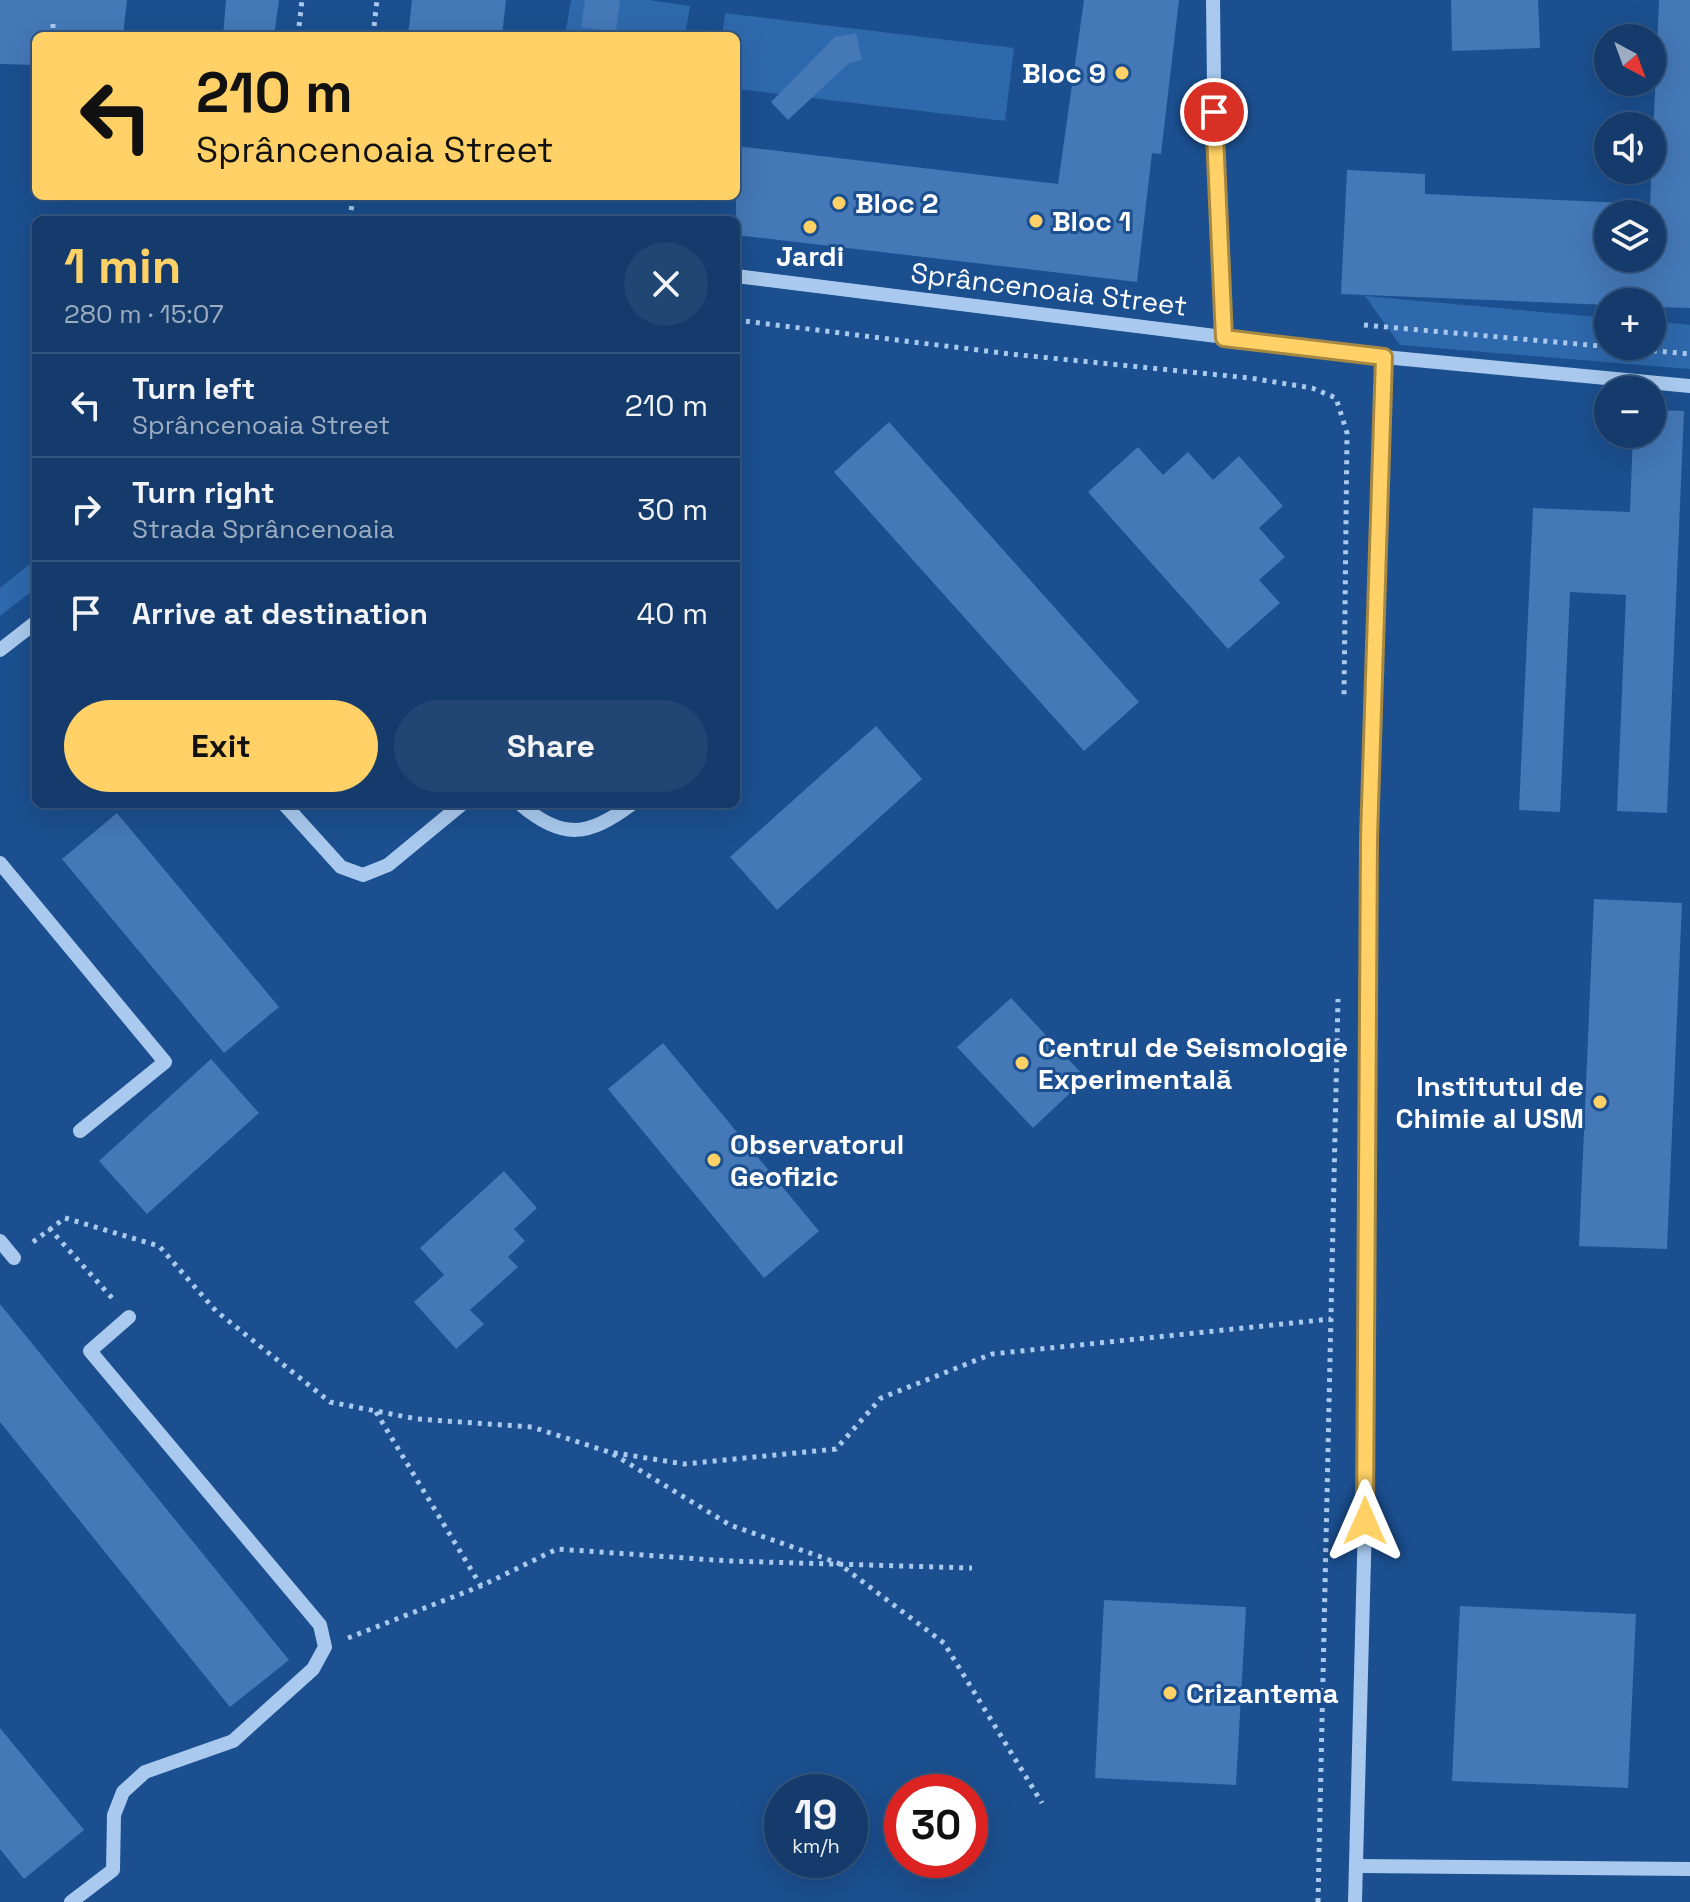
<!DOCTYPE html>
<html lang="en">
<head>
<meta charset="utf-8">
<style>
  body { margin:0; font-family:"Space Grotesk",sans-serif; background:#214673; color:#f1f3f6; height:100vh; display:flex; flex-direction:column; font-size:30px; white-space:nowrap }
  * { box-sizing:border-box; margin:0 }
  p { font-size:26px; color:#9dadc1 }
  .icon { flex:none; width:44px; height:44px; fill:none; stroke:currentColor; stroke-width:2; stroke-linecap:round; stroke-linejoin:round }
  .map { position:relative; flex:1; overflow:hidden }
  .sheet { position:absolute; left:32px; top:216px; width:708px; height:592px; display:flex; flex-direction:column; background:#143b6b; border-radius:12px; box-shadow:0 8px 32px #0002,0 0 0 2px #33557e }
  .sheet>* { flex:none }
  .banner { position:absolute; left:32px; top:32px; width:708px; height:168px; border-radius:12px; box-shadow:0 8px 32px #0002,0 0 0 2px #33557e; background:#ffd166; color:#111; overflow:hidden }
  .needle { width:52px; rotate:139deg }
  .fabs { position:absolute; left:1594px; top:24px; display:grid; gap:16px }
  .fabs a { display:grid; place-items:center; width:72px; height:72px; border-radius:50%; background:#143b6b; box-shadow:0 8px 32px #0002,0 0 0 2px #33557e; font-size:40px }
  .speed { position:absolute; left:764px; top:1774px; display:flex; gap:16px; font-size:40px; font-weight:700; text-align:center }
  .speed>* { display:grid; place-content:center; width:104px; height:104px; border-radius:50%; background:#143b6b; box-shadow:0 8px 32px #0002,0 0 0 2px #33557e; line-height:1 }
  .speed small { font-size:20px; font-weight:400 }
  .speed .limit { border:12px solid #d22; background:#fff; color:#111 }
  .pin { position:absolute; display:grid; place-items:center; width:68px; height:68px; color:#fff; margin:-34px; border:4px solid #fff; border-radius:50%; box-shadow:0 2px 8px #0007 }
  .me { position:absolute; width:88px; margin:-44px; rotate:0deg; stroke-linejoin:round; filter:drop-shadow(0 0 6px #0008) }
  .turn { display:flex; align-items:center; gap:28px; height:168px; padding:0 32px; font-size:36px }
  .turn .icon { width:104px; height:104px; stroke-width:2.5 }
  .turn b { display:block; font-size:56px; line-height:68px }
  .round { display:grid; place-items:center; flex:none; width:84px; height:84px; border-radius:42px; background:#214673 }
  .head { display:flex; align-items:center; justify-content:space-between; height:136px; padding:0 32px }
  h1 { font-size:48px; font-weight:600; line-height:60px; color:#ffd166 }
  .button { display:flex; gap:16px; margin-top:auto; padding:16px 32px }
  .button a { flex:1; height:92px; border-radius:48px; background:#ffd166; color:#111; font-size:32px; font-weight:600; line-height:92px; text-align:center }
  .button a+a { background:#214673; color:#f1f3f6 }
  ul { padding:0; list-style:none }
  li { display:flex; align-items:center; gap:24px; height:104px; padding:0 32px; border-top:2px solid #33557e }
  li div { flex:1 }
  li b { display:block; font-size:30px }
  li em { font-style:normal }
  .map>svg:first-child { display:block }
</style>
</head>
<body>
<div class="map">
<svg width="1690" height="1902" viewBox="0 0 1690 1902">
  <rect width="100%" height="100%" fill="#1b4f8f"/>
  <g fill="#2e69ad">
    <path d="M 571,0 L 649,0 L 690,6 L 685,36 L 565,36 Z"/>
    <path d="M 725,13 L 1014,48 L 1005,121 L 736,89 L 736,36 L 722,36 Z"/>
    <path d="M 1365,296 L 1608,318 L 1608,346 L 1652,346 L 1652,321 L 1690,325 L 1690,369 L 1400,345 Z"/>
    <path d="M 36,559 L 36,588 L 0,616 L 0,588 Z"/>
  </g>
  <g fill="#4478b7" fill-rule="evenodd">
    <path d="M 0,0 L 127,0 L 123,36 L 36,36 L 36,65 L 0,64 Z"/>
    <path d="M 226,0 L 279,0 L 274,36 L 223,36 Z"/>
    <path d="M 412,0 L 506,0 L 502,36 L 408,36 Z"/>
    <path d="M 585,0 L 620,0 L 616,32 L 581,27 Z"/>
    <path d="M 1084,0 L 1179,0 L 1161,154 L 1152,153 L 1137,282 L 736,235 L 736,146 L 1058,184 Z"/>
    <path d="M 1451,0 L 1538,0 L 1540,48 L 1452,51 Z"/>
    <path d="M 1659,0 L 1690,0 L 1690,308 L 1652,307 L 1652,302 L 1608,302 L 1608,305 L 1341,294 L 1347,170 L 1425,174 L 1425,194 L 1650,204 ZM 1608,214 L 1652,214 L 1652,258 L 1608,258 Z"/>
    <path d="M 856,33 L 862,60 L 849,63 L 788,120 L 771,102 L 835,37 Z"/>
    <path d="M 1652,410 L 1684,411 L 1667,813 L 1617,811 L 1626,595 L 1570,592 L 1560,812 L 1519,810 L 1533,508 L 1630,512 L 1633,434 L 1652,434 Z"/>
    <path d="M 889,422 L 1139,702 L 1084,751 L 834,472 Z"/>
    <path d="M 1138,447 L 1163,475 L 1188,452 L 1213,480 L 1239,456 L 1283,506 L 1259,528 L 1285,557 L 1259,580 L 1280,603 L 1228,649 L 1088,492 Z"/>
    <path d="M 876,726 L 922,779 L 777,910 L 730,857 Z"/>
    <path d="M 117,813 L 279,1007 L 224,1053 L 62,859 Z"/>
    <path d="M 1594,899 L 1682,903 L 1667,1249 L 1579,1246 Z"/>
    <path d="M 1011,998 L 1086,1078 L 1033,1128 L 957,1047 Z"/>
    <path d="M 663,1043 L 819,1231 L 764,1278 L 608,1089 Z"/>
    <path d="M 211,1059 L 259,1113 L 147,1214 L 99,1161 Z"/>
    <path d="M 504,1171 L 537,1208 L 514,1229 L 525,1241 L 508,1257 L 518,1267 L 470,1310 L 484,1324 L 456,1349 L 414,1302 L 444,1275 L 420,1248 Z"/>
    <path d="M 0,1304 L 289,1660 L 230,1707 L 0,1422 Z"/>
    <path d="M 1104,1600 L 1246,1607 L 1236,1785 L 1095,1778 Z"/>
    <path d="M 1460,1606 L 1636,1614 L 1628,1788 L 1452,1781 Z"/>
    <path d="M 0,1728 L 84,1830 L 24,1879 L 0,1849 Z"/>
  </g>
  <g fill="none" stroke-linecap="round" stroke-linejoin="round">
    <g stroke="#a9c9ee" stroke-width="5" stroke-dasharray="4 6" stroke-linecap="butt">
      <path d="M 53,24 L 53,36"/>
      <path d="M 298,36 L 302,0"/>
      <path d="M 373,36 L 377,0"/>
      <path d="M 289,196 L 289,201"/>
      <path d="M 350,220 L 353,196"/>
      <path d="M 736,320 L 1010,354 L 1250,378 L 1312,388 L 1336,398 L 1347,433 L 1344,697"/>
      <path d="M 1364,325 L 1690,354"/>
      <path d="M 49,1228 L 113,1299"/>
      <path d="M 33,1242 L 65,1218 L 159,1246 L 216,1311 L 330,1402 L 417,1419 L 532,1427 L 609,1452 L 684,1464 L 836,1449 L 881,1398 L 992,1354 L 1331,1319"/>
      <path d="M 376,1412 L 481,1586"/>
      <path d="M 613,1454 L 730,1525 L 838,1563 L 944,1643 L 1042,1803"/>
      <path d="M 348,1638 L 481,1586 L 557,1549 L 729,1561 L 972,1568"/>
      <path d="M 1318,1902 L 1338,999"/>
    </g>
    <g stroke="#a9c9ee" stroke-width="14">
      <path d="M 1213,0 L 1215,168 L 1224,338"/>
      <path d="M 736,276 L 1384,357 L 1690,386"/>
      <path d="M 0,650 L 36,622"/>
      <path d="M 284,804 L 341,867 L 363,875 L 388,865 L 462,804"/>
      <path d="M 520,804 C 563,841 589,836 632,804"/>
      <path d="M 0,863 L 165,1062 L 80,1131"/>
      <path d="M 0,1241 L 14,1258"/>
      <path d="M 1358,1866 L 1690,1869"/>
      <path d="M 71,1902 L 113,1870 L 114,1815 L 123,1792 L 145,1772 L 233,1741 L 313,1669 L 325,1647 L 320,1625 L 90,1351 L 129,1317"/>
      <path d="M 1355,1902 L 1365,1521 L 1369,838 L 1384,357"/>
    </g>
  </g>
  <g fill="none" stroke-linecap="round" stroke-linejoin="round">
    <g stroke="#a68842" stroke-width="20">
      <path id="route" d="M 1214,112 L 1224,338 L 1384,357 L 1369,838 L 1365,1521"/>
    </g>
    <use href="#route" stroke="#ffd166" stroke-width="14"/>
  </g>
  <g fill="#ffd166" stroke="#1b4f8f" stroke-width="3">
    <circle cx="1122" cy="73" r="8"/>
    <circle cx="839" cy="203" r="8"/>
    <circle cx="1036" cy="221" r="8"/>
    <circle cx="810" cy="227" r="8"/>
    <circle cx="1022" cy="1063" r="8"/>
    <circle cx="1600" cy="1102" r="8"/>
    <circle cx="714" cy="1160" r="8"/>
    <circle cx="1170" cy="1693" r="8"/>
  </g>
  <g text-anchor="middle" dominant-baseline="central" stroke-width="6" stroke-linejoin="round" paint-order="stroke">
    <g font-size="28" font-weight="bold" fill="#fff" stroke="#1b4f8f" text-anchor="start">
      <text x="1106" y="73" text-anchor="end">Bloc 9</text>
      <text x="855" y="203">Bloc 2</text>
      <text x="1052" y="221">Bloc 1</text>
      <text x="810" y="256" text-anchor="middle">Jardi</text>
      <text x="1038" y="1047">Centrul de Seismologie<tspan x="1038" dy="32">Experimentală</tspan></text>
      <text x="1584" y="1086" text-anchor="end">Institutul de<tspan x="1584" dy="32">Chimie al USM</tspan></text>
      <text x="730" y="1144">Observatorul<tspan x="730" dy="32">Geofizic</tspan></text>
      <text x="1186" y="1693">Crizantema</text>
    </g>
    <g font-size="28" fill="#fff" stroke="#1b4f8f">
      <text transform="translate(1049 289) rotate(7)">Sprâncenoaia Street</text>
    </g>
  </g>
</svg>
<div class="fabs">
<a><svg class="needle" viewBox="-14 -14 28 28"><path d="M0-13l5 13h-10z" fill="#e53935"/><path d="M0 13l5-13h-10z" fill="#9dadc1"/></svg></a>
<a><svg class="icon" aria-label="sound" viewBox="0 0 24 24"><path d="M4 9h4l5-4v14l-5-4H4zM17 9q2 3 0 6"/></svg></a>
<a><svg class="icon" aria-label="layers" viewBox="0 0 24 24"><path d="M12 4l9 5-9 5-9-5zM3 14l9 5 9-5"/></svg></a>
<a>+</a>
<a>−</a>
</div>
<div class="speed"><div>19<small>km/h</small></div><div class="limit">30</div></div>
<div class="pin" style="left:1214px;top:112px;background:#d93025"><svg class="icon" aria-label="arrive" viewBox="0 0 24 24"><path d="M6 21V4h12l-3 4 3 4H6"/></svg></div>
<svg class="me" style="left:1365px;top:1521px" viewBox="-20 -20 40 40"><path d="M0-17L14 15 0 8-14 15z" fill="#ffd166" stroke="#fff" stroke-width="4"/></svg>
<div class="banner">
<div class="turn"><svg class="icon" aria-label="left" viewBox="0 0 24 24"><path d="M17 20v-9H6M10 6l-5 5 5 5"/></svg><div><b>210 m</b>Sprâncenoaia Street</div></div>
</div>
<section class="sheet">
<div class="head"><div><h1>1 min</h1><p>280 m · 15:07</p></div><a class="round"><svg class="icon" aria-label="close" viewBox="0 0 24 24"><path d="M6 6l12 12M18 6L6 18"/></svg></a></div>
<ul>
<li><svg class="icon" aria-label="left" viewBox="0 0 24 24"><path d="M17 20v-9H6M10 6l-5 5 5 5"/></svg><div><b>Turn left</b><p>Sprâncenoaia Street</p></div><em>210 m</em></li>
<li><svg class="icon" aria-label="right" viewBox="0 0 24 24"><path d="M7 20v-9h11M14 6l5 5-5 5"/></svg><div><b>Turn right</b><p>Strada Sprâncenoaia</p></div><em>30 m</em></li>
<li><svg class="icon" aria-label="arrive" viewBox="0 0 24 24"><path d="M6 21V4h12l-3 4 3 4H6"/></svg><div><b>Arrive at destination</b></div><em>40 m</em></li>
</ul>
<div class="button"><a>Exit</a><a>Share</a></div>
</section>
</div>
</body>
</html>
